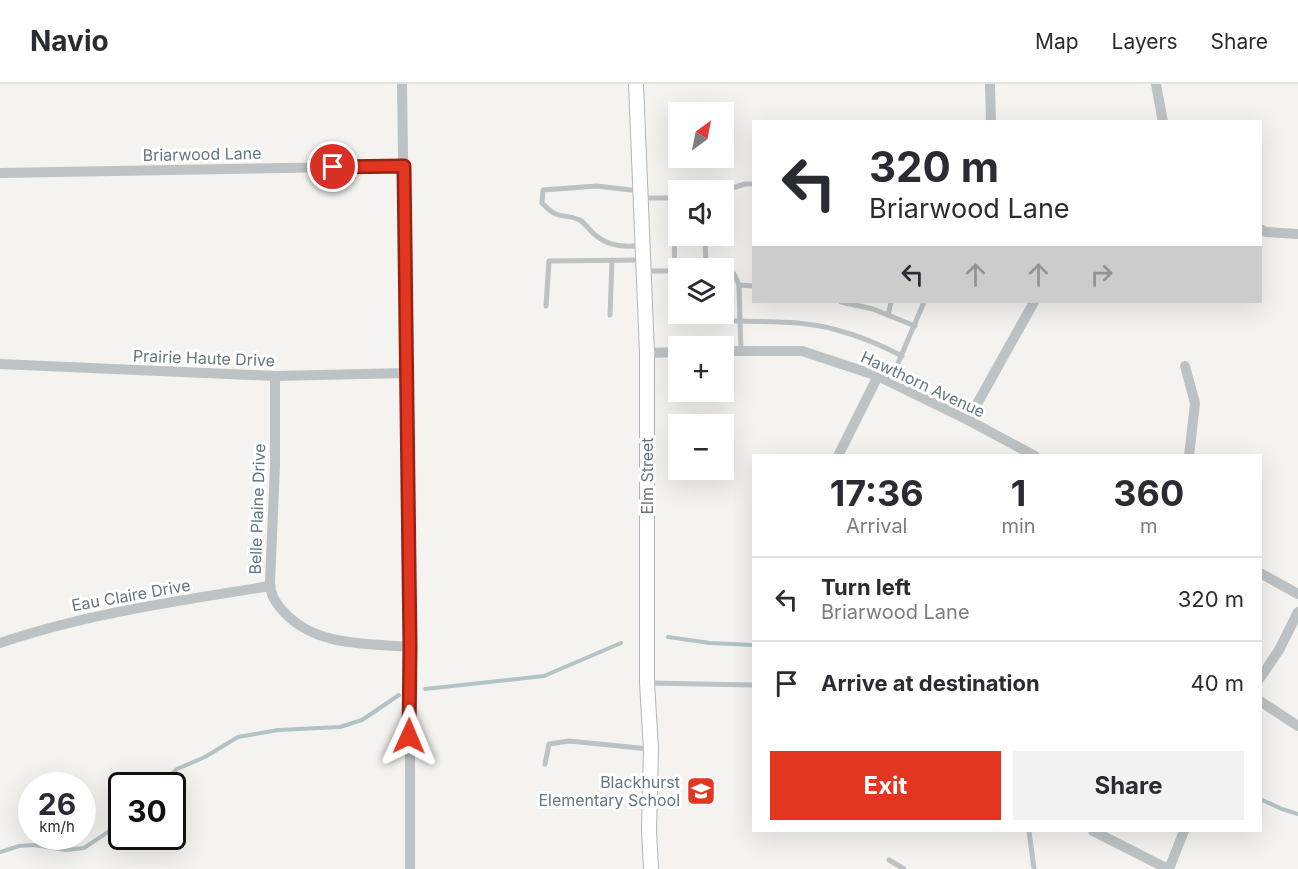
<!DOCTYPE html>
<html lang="en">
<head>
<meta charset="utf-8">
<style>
  body { margin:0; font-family:Inter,sans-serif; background:#f2f2f3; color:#2b2b33; height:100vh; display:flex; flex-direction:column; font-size:22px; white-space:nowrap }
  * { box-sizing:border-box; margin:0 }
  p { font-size:20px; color:#7c7c81 }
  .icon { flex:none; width:33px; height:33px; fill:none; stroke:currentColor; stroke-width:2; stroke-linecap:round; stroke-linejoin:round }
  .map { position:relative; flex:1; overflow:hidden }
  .side { position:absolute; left:752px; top:370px; width:510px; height:378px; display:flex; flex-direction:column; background:#fff; border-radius:0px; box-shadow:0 6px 24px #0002 }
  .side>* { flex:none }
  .top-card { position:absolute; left:752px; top:36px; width:510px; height:183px; border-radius:0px; box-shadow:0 6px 24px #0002; background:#fff; color:#2b2b33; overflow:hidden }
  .needle { width:39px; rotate:32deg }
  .tools { position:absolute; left:668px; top:18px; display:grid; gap:12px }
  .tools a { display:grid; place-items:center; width:66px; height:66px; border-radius:0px; background:#fff; box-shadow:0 6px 24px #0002; font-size:30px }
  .speed { position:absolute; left:18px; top:688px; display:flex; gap:12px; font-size:30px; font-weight:700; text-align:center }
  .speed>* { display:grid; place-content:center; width:78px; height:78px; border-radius:50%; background:#fff; box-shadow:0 6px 24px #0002; line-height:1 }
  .speed small { font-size:15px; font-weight:400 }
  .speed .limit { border:3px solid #111; border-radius:9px; background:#fff; color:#111 }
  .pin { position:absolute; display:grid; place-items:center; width:51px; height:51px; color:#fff; margin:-26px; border:3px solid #fff; border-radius:50%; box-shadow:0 2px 6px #0007 }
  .me { position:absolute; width:66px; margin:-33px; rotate:1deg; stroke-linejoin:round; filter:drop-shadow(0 0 4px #0008) }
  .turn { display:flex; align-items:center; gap:21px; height:126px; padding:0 18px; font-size:27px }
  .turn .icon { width:78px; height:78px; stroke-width:2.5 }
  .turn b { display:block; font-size:42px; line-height:51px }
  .lanes { display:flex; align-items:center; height:57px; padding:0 18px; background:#0003; justify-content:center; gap:30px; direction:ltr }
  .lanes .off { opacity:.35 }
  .eta { display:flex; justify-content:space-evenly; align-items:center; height:102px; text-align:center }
  .eta b { font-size:36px; font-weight:700; line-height:42px }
  .primary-button { display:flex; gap:12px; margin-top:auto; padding:12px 18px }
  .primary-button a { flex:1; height:69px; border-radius:0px; background:#e33620; color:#fff; font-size:24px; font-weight:700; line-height:69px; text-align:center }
  .primary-button a+a { background:#f2f2f3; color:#2b2b33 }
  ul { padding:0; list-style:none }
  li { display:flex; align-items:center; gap:18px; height:84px; padding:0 18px; border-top:2px solid #e1e1e2 }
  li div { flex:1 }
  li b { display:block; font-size:22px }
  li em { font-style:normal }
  header { display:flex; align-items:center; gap:36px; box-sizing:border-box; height:84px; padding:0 30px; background:#fff; border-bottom:2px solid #e1e1e2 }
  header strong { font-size:28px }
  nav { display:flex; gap:33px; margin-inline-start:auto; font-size:21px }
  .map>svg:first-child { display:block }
</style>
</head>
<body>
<header>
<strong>Navio</strong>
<nav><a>Map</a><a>Layers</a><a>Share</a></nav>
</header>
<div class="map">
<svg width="1298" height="785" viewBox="0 0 1298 785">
  <rect width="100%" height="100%" fill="#f4f3ef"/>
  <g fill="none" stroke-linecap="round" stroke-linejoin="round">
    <g stroke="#b3c2c4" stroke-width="4">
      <path d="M 668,553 L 710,559 L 753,561"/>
      <path d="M 425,605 L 544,592 L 621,559"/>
      <path d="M 159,702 L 177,685 L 205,673 L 238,653 L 278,646 L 340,643 L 362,636 L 399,611"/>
      <path d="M 1260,715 L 1282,725 L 1298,730"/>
      <path d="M 0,768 L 19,762 L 34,761 L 66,766 L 84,764 L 114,744 L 122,730"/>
    </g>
    <g stroke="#afb6b9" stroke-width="16">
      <path id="secondary" d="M 636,0 L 647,269 L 647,599 L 651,665 L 649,746 L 651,785"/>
    </g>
    <g stroke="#bdc2c4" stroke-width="5">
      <path d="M 639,107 L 597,102 L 543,106 L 542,119 C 560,138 562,128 580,136 C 585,139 589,146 594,150 C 607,162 625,164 643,161"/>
      <path d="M 723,107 L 745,100 L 753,100"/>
      <path d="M 643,114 L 678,114"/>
      <path d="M 674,114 L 675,237 L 740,237 L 741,267"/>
      <path d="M 705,152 L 706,184"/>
      <path d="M 645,187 L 678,187"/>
      <path d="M 723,188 L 734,190 L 739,201 L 740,237 C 772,238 806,237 837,246 C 860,252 881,261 902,272"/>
      <path d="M 739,201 L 753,202"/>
      <path d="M 841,218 L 873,225 L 915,242"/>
      <path d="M 546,222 L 549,177 L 642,176"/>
      <path d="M 610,231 L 612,176"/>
      <path d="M 888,231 L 891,218"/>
      <path d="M 890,298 L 924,218"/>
      <path d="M 649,599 L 753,601"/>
      <path d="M 545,680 L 549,660 L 569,657 L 649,665"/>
      <path d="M 1029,747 L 1034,785"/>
      <path d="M 889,776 L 904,785"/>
    </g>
    <g stroke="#bdc2c4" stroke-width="10">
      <path d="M 402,0 L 410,563 L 410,785"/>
      <path d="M 990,0 L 991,38"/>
      <path d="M 1156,0 L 1163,38"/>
      <path d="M 0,89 L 404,82"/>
      <path d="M 1260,145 L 1266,148 L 1298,150"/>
      <path d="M 723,267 L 802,267 L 878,292 L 968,336 L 1035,372"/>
      <path d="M 647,269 L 678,268"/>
      <path d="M 0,280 L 275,292 L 407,289"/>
      <path d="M 1185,282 L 1195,319 L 1189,372"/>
      <path d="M 275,292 L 275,382 L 270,498 C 270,510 275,518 283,527 C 315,563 366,559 410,563"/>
      <path d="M 968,336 L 1034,218"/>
      <path d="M 838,372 L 878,292"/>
      <path d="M 1260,489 L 1298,510"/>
      <path d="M 0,559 C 88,529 179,517 270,502"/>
      <path d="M 1260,594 L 1279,566 L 1298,528"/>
      <path d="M 1260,617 L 1298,642"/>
      <path d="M 1093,747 L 1168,785"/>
      <path d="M 1169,785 L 1184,747"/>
    </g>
    <use href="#secondary" stroke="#fff" stroke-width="14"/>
  </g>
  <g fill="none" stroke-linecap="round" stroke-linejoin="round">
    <g stroke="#942315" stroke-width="15">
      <path id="route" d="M 333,83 L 404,82 L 410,562 L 409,652"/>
    </g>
    <use href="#route" stroke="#e33620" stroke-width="10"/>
  </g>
  <defs>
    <g id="school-square" transform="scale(1.5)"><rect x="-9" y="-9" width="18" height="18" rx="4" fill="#e33620" stroke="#fff"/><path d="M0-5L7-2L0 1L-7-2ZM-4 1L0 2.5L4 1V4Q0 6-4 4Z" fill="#fff"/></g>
  </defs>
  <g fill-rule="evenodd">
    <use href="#school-square" x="701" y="707"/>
  </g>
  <g text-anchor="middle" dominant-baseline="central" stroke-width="6" stroke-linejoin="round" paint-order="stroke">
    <g font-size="16" fill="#637781" stroke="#fff">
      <text transform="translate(202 70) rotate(-1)">Briarwood Lane</text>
      <text transform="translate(204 274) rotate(2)">Prairie Haute Drive</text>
      <text transform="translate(923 300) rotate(25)">Hawthorn Avenue</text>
      <text transform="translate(647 392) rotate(-90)">Elm Street</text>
      <text transform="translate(257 425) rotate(-88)">Belle Plaine Drive</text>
      <text transform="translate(131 511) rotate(-10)">Eau Claire Drive</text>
    </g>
    <g font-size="16" fill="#637781" stroke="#fff" text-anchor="end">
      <text x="680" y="698">Blackhurst<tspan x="680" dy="18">Elementary School</tspan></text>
    </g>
  </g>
</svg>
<div class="tools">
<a><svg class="needle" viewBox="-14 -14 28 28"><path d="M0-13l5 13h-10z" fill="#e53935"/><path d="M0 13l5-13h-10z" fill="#7c7c81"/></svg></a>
<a><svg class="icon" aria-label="sound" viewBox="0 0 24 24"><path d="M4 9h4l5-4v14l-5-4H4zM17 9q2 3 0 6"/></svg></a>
<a><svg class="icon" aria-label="layers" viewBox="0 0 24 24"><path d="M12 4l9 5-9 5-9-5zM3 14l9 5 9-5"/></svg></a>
<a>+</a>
<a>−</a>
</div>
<div class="speed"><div>26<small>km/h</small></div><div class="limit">30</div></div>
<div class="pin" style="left:333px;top:83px;background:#d93025"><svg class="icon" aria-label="arrive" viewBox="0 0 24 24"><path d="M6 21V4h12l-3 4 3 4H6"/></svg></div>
<svg class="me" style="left:409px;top:652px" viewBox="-20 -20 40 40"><path d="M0-17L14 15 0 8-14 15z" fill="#e33620" stroke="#fff" stroke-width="4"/></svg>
<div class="top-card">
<div class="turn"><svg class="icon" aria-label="left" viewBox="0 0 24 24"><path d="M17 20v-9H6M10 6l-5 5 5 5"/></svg><div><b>320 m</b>Briarwood Lane</div></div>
<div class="lanes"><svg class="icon" aria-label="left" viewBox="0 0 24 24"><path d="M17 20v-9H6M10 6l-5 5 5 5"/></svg><svg class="icon off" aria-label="ahead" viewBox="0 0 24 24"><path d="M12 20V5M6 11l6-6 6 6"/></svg><svg class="icon off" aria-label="ahead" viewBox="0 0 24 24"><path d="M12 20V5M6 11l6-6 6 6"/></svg><svg class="icon off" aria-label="right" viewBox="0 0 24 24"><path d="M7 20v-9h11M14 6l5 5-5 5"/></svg></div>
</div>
<section class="side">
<div class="eta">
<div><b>17:36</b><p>Arrival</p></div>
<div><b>1</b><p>min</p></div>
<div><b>360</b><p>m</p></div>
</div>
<ul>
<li><svg class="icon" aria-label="left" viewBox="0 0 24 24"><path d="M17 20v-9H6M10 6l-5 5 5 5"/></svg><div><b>Turn left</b><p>Briarwood Lane</p></div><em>320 m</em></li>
<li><svg class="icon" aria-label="arrive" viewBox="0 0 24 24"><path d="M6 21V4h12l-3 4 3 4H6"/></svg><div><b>Arrive at destination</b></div><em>40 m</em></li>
</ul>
<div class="primary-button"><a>Exit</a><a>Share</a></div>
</section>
</div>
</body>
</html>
